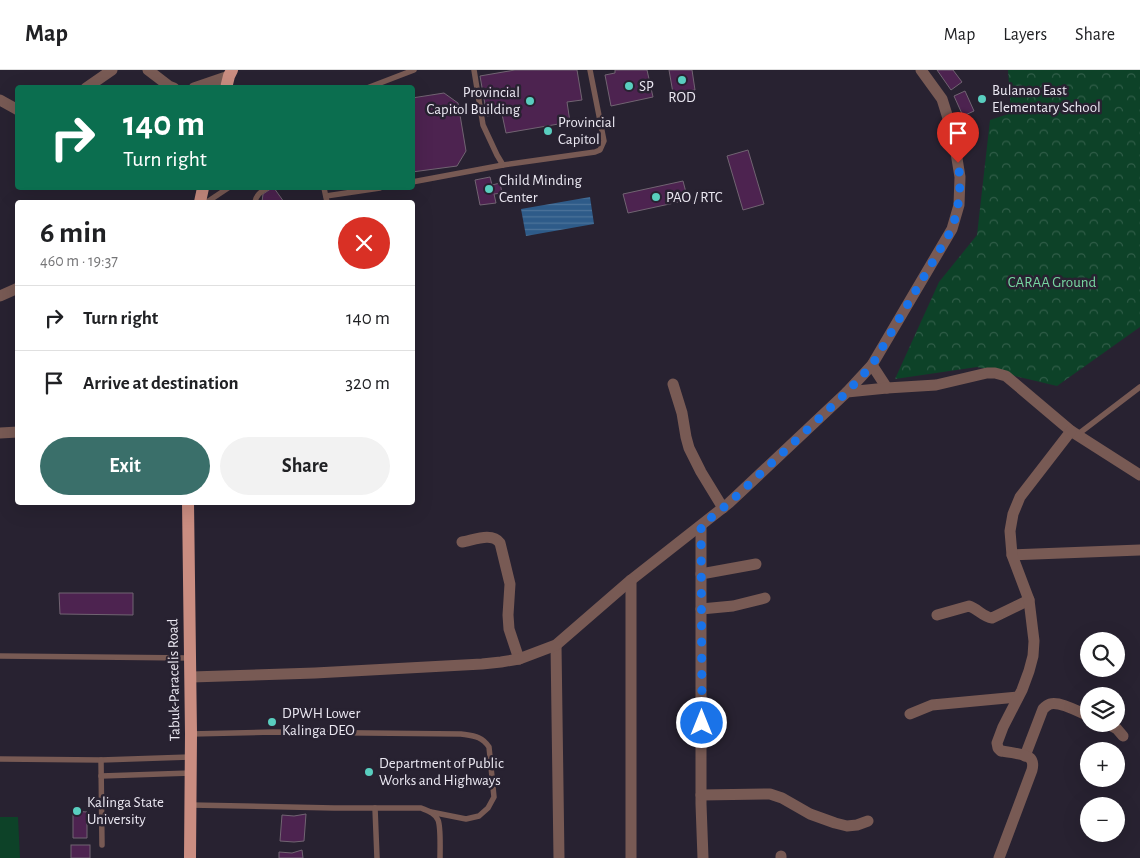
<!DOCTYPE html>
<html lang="en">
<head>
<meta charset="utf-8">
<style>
  body { margin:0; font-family:"Alegreya Sans",sans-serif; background:#f2f2f2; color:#202124; height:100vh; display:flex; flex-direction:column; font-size:19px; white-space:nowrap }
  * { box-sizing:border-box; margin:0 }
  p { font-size:16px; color:#757577 }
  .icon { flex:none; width:28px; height:28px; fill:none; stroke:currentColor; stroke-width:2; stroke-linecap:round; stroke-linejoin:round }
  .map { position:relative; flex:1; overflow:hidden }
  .details { position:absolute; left:15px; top:130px; width:400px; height:305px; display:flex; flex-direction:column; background:#fff; border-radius:5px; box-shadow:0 5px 20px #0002 }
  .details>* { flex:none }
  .hud { position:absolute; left:15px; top:15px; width:400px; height:105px; border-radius:5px; box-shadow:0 5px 20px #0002; background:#0b6e4f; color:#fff; overflow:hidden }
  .controls { position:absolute; left:1080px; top:562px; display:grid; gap:10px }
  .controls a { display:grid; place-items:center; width:45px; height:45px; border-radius:50%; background:#fff; box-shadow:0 5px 20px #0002; font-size:25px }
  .pin { position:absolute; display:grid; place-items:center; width:42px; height:42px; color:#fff; margin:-51px -21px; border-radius:50% 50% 50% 0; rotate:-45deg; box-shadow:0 0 5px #0007 }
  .pin .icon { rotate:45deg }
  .me { position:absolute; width:55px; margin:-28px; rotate:0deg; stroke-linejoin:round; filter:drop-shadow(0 0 4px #0008) }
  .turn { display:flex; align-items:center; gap:18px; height:105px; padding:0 25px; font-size:22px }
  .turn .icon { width:65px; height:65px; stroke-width:2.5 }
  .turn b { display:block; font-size:35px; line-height:42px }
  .round { display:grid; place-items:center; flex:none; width:52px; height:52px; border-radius:26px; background:#f2f2f2 }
  .headline { display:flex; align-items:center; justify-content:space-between; height:85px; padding:0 25px }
  h1 { font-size:30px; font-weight:700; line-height:38px }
  .action { display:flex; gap:10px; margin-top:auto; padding:10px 25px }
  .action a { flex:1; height:58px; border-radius:30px; background:#3a6f6a; color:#fff; font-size:20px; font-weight:700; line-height:58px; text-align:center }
  .action a+a { background:#f2f2f2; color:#202124 }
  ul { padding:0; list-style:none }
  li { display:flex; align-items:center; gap:15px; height:65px; padding:0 25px; border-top:1px solid #e0e0e0 }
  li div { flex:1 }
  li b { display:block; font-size:19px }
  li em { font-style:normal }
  header { display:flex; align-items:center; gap:30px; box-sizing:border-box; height:70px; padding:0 25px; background:#fff; border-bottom:1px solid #e0e0e0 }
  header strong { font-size:24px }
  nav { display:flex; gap:28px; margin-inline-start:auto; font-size:18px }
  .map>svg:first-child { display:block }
</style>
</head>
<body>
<header>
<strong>Map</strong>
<nav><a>Map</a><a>Layers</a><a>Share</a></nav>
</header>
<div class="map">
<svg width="1140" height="788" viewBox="0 0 1140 788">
  <defs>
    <pattern id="park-crowns" width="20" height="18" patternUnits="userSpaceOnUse" patternTransform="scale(1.25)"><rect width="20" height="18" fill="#0d4228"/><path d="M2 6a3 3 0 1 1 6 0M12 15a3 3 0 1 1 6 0" fill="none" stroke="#305d48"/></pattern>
    <pattern id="water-rules" width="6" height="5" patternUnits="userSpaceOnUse" patternTransform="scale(1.25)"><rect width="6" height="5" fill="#2e5b89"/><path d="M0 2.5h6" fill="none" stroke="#4c739a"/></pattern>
  </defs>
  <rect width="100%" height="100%" fill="#282231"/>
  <path fill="url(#park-crowns)" d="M 1008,0 L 1140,0 L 1140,257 L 1057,316 L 977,297 L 895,309 L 939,212 L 977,165 L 990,50 L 1011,43 Z"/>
  <path fill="#0d4228" d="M 0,747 L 18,747 L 20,788 L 0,788 Z"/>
  <path fill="url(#water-rules)" d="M 590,127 L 594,154 L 526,166 L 521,139 Z"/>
  <g fill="#4d2350" stroke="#716472">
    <path d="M 515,0 L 577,0 L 582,30 L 567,32 L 570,52 L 506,63 L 502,44 L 487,46 L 480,6 Z"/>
    <path d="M 615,0 L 647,0 L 653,27 L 611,36 L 605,5 L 615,3 Z"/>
    <path d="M 669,0 L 692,0 L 695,20 L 673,23 Z"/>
    <path d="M 937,0 L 953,0 L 962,12 L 951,20 Z"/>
    <path d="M 965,21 L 974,41 L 963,46 L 954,26 Z"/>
    <path d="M 444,23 L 458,33 L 466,81 L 457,96 L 412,102 L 412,28 Z"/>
    <path d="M 748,80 L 764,134 L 743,140 L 727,86 Z"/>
    <path d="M 490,107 L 492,115 L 500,113 L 502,123 L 494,124 L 496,133 L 480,135 L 475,110 Z"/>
    <path d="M 683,111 L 688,130 L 628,143 L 623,124 Z"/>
    <path d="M 272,118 L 274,118 L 284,132 L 262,132 L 263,124 Z"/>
    <path d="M 59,523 L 133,523 L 133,545 L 60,544 Z"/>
    <path d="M 73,741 L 87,742 L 87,768 L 73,768 Z"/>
    <path d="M 306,744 L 304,771 L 294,772 L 280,771 L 282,745 L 294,746 Z"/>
    <rect x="71" y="775" width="19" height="13"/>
    <path d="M 302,780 L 303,788 L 279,788 L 279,782 L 292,783 Z"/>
  </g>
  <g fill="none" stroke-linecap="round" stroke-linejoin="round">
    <g stroke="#785a54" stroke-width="5.5">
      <path d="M 474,0 L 483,55 L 497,85 L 503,95"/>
      <path d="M 367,18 L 414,0"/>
      <path d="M 412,112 L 503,95 L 595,82 L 600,80 L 604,71 L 590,0"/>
      <path d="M 324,118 L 327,132"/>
      <path d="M 326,126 L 380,118"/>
      <path d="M 207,132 L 228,118"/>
      <path d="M 255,132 C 256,125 261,122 267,118"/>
      <path d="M 1077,365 L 1140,317"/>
      <path d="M 0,586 L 190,588"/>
      <path d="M 191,664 L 273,662 L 461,664 C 474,666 482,666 489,677 L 494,727 L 488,738 L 479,746 L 466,749 L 431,742"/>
      <path d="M 0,689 L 101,690 L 190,687"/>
      <path d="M 101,690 L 102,775"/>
      <path d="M 101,706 L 191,703"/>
      <path d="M 191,735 L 334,738 L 421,738 C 428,741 435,743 438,750 C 441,757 440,779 440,788"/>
      <path d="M 375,738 L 377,788"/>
    </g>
    <g stroke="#785a54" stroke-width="11">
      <path d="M 148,0 L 169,16 L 174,18"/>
      <path d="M 86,18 L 112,0"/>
      <path d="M 194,18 L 229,6"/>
      <path d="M 0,30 L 18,40"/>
      <path d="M 0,226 L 18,218"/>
      <path d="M 872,295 L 887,318"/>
      <path d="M 673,314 L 682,343 L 686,367 L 689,378 L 701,402 L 723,438"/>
      <path d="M 847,322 L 872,295 L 952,159 L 959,135 L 960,107 L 953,64 L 942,29 L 921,0"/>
      <path d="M 0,363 L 18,362"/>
      <path d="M 701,456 L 701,734 L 703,788"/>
      <path d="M 462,472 C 474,470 492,462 500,473 L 510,514 L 508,545 L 509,559 L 519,589"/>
      <path d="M 1012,485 L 1140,480"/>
      <path d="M 701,504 L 756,494"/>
      <path d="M 701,539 L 733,536 L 765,528"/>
      <path d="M 937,545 L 969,536 C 978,539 983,547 992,548 L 1029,530"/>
      <path d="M 556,575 L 559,788"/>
      <path d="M 191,607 L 315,603 L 482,594 L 501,592 L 519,589 L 556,575 L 631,510 L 729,433 L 847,322 L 887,318 L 936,315 L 987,303 L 995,303 L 1006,306 L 1071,361 L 1140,405"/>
      <path d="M 910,644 L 932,635 L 1018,627"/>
      <path d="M 1108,654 L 1117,659 L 1123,666"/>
      <path d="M 1025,686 L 1043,639 C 1045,637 1047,635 1050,634 C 1060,631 1079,642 1089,646"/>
      <path d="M 701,725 L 770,724 L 782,728 L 810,744 L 835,753 L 847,756 L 857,755 L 868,751"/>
      <path d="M 631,788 L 631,510"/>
      <path d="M 781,788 L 781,786"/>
      <path d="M 999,788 L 1032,700 C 1033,696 1033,691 1030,688 C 1025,684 1008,682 1001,681 L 998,678 L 997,673 L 1003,657 L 1022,620 L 1029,601 L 1033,586 L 1034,571 L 1029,530 L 1012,485 L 1010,461 L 1013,444 L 1020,427 L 1071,361"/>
    </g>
    <g stroke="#ca8d81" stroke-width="12">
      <path d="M 226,18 L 229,6 L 232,0"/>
      <path d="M 200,132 L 203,118"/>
      <path d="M 188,432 L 191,664 L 190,788"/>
    </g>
  </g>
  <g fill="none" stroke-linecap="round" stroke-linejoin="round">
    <path stroke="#1a73e8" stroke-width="9" stroke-dasharray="0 16.2" d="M 702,653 L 701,456 L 729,433 L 808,359 L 847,322 L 872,295 L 952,159 C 959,135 962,118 958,93"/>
  </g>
  <g fill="#59cebf" stroke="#282231" stroke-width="2">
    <circle cx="682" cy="10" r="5"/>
    <circle cx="629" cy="16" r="5"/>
    <circle cx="982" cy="29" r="5"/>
    <circle cx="530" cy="31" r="5"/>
    <circle cx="548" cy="61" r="5"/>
    <circle cx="489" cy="119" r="5"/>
    <circle cx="656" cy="127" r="5"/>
    <circle cx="272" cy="652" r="5"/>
    <circle cx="369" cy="702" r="5"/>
    <circle cx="77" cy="741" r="5"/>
  </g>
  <g text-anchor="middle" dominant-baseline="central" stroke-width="5" stroke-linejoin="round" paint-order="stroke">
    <g font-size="15" fill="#ebe8f2" stroke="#282231" text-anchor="start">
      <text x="639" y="16">SP</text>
      <text x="992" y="20">Bulanao East<tspan x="992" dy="17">Elementary School</tspan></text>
      <text x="520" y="22" text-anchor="end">Provincial<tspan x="520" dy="17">Capitol Building</tspan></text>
      <text x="682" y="27" text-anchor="middle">ROD</text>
      <text x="558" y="52">Provincial<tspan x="558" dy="17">Capitol</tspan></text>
      <text x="499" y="110">Child Minding<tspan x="499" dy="17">Center</tspan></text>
      <text x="666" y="127">PAO / RTC</text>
      <text x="282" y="643">DPWH Lower<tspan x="282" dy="17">Kalinga DEO</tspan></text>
      <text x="379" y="693">Department of Public<tspan x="379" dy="17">Works and Highways</tspan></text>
      <text x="87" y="732">Kalinga State<tspan x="87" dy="17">University</tspan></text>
    </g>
    <g font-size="15" fill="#77d7a1" stroke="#282231">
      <text x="1052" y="212">CARAA Ground</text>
    </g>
    <g font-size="15" fill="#ebe8f2" stroke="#282231">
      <text transform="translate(174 610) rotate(-91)">Tabuk-Paracelis Road</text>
    </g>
  </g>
</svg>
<div class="controls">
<a><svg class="icon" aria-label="search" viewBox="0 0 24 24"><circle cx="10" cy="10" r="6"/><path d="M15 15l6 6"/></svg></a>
<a><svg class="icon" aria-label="layers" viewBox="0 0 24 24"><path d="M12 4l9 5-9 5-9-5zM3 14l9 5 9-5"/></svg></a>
<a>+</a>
<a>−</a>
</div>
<div class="pin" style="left:958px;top:93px;background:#d93025"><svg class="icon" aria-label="arrive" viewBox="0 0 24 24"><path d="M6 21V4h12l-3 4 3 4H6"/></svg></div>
<svg class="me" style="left:702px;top:653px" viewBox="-20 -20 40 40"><circle r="17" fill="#1a73e8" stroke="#fff" stroke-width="3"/><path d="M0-11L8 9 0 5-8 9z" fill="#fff"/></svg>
<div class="hud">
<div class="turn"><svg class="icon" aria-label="right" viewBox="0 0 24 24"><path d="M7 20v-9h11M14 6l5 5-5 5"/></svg><div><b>140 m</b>Turn right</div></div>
</div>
<section class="details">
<div class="headline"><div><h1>6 min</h1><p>460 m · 19:37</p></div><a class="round" style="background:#d93025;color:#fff"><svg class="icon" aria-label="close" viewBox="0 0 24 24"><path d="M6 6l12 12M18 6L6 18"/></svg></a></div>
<ul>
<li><svg class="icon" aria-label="right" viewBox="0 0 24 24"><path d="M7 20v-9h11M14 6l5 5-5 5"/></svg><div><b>Turn right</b></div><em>140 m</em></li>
<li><svg class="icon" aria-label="arrive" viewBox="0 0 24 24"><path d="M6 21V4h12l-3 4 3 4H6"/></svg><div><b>Arrive at destination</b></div><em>320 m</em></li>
</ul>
<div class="action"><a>Exit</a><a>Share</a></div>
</section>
</div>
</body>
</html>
